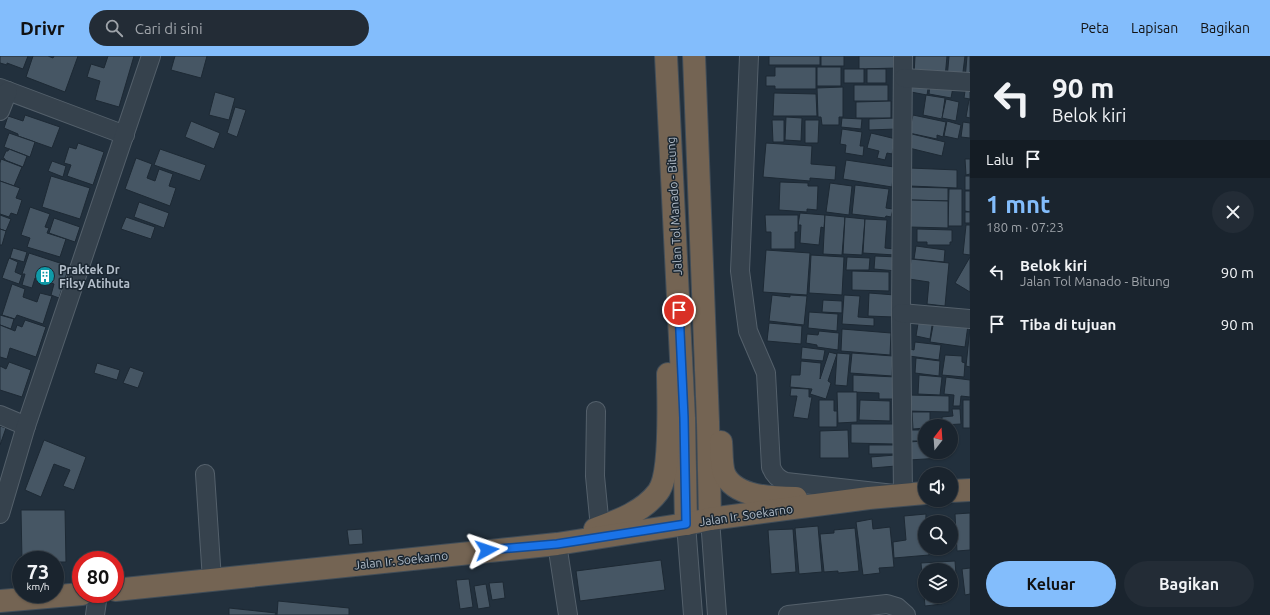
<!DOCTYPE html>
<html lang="id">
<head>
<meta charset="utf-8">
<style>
  body { margin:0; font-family:Ubuntu,sans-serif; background:#232c36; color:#f1f3f6; height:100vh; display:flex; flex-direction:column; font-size:15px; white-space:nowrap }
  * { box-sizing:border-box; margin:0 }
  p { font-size:13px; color:#9fa4aa }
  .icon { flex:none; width:22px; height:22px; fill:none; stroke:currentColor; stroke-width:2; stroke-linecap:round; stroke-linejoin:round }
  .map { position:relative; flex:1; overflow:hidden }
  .details { display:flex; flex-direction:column; background:#1a242e; width:300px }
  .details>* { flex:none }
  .guide { background:#1a242e; color:#f1f3f6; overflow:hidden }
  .needle { width:26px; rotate:17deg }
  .controls { position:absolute; left:918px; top:363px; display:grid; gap:8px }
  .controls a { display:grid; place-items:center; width:40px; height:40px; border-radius:50%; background:#1a242e; box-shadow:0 1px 3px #0004,0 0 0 1px #38414a; font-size:20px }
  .speed { position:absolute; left:12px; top:495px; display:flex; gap:8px; font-size:20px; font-weight:700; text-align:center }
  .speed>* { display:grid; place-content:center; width:52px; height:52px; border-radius:50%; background:#1a242e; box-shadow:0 1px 3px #0004,0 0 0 1px #38414a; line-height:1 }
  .speed small { font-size:10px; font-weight:400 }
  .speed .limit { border:6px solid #d22; background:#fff; color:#111 }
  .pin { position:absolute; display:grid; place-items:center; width:34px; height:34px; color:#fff; margin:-17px; border:2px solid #fff; border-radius:50%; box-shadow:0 1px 4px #0007 }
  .me { position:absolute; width:44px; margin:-22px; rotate:85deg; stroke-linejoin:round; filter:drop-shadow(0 0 3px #0008) }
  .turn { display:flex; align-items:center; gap:14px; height:84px; padding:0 16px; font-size:18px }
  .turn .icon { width:52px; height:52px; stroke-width:2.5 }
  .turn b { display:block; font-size:28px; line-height:34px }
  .then { display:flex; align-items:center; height:38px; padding:0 16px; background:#0003; gap:8px; font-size:15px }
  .round { display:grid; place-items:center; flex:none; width:42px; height:42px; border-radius:21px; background:#232c36 }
  .head { display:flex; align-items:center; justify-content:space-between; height:68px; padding:0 16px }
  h1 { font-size:24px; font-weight:700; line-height:30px; color:#83bdfc }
  .primary-button { display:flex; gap:8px; margin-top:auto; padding:8px 16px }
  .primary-button a { flex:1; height:46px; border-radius:24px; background:#83bdfc; color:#111; font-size:16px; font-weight:700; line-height:46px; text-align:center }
  .primary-button a+a { background:#232c36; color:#f1f3f6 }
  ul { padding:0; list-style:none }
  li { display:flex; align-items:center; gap:12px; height:52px; padding:0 16px }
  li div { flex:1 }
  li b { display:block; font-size:15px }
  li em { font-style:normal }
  header { display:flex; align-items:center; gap:24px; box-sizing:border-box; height:56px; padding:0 20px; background:#83bdfc; color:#111 }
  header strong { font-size:19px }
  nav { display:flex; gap:22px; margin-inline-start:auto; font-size:14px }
  .search { width:280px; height:36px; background:#232c36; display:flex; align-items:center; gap:10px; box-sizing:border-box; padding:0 14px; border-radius:22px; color:#9fa4aa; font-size:15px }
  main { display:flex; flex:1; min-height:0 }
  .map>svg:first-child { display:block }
</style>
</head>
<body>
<header>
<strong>Drivr</strong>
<div class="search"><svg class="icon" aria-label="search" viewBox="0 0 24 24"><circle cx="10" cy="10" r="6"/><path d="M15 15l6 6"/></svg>Cari di sini</div>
<nav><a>Peta</a><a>Lapisan</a><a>Bagikan</a></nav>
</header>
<main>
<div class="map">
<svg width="970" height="559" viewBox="0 0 970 559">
  <rect width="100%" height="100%" fill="#22303d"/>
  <g fill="#465664" stroke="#1d2934">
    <path d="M 0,0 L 28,0 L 23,13 L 7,7 L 7,9 L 0,7 Z"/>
    <path d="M 33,0 L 48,0 L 53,2 L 54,0 L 78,0 L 65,36 L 26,21 Z"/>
    <path d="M 108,0 L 134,0 L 119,51 L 95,44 L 100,25 L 87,21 L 91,8 L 104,12 Z"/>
    <path d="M 175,0 L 207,0 L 201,22 L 171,14 Z"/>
    <rect x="769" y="0" width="51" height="9"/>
    <rect x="821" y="0" width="23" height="10"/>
    <path d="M 859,0 L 897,0 L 897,12 L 859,13 Z"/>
    <path d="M 915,0 L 947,0 L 945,22 L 914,19 Z"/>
    <path d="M 949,0 L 965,0 L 962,24 L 947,23 Z"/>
    <path d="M 967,0 L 970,0 L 970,25 L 965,24 Z"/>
    <path d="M 775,11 L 816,11 L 816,33 L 775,33 L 775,30 L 766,30 L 766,20 L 775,20 Z"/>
    <rect x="817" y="11" width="24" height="19"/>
    <rect x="844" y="13" width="20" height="14"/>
    <rect x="867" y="13" width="19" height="14"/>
    <path d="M 913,25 L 929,27 L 927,39 L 911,36 Z"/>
    <path d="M 930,28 L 953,31 L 951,42 L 929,38 Z"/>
    <path d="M 966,28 L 970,29 L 970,43 L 964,42 Z"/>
    <rect x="854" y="29" width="34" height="16"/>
    <path d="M 843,31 L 843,61 L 839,61 L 839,69 L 822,69 L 821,61 L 818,61 L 817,32 Z"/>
    <path d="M 215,36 L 235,42 L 229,64 L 209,59 Z"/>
    <path d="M 774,37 L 816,38 L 817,60 L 773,60 Z"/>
    <path d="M 926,39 L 945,42 L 942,63 L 923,59 Z"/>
    <path d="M 946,43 L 959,46 L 956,65 L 942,62 Z"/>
    <path d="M 969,44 L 970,44 L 970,62 L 966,61 Z"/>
    <path d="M 891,45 L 891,62 L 856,62 L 856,46 Z"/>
    <path d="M 235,51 L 246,54 L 237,81 L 227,77 Z"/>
    <path d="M 25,59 L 60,71 L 52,92 L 18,80 L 18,78 L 4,72 L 8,60 L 23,65 Z"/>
    <path d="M 913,59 L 946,66 L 943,81 L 937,79 L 937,83 L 909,77 Z"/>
    <path d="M 786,61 L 802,62 L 801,85 L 785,84 Z"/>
    <path d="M 842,62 L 862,63 L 861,73 L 841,71 Z"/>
    <path d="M 896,62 L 896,73 L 869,74 L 869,63 Z"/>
    <path d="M 772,64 L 784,64 L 784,86 L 773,86 Z"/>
    <path d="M 805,64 L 819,64 L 818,87 L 805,87 Z"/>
    <path d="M 191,65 L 220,77 L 214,93 L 185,81 Z"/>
    <path d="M 947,65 L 961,69 L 958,83 L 944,80 Z"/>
    <path d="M 963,66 L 970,67 L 970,82 L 961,81 Z"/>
    <path d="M 842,73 L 862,76 L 860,90 L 864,90 L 863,100 L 845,97 L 846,89 L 840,88 Z"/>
    <path d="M 9,77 L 35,86 L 30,101 L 4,91 Z"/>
    <path d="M 871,77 L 896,83 L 892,98 L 887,97 L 885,104 L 877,102 L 879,95 L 867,92 Z"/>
    <path d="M 912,78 L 945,86 L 942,100 L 909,92 Z"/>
    <path d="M 78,87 L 104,96 L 93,129 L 67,120 L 71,109 L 64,107 L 69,91 L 76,93 Z"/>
    <path d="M 766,87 L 812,90 L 811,108 L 836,110 L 835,124 L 810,122 L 810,125 L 763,121 Z"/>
    <path d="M 9,93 L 27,100 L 23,111 L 5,104 L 5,103 L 3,102 L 6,95 L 8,95 Z"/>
    <path d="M 160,93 L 206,109 L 200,125 L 154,109 Z"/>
    <path d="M 136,102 L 152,108 L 147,122 L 155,125 L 159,113 L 173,118 L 169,130 L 176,132 L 170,150 L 125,133 Z"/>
    <path d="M 1,103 L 22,111 L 14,130 L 0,125 L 0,107 Z"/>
    <path d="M 965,103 L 970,103 L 970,118 L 966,119 Z"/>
    <path d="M 846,104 L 894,111 L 892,131 L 843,123 Z"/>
    <path d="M 52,105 L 66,110 L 63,121 L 48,115 Z"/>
    <path d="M 910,112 L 957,114 L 957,132 L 910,130 Z"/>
    <path d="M 51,120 L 90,132 L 80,163 L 42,151 Z"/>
    <rect x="965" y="120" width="5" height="14"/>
    <path d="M 0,125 L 20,132 L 16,142 L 22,144 L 17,159 L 11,157 L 9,161 L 0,158 Z"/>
    <path d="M 780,126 L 808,127 L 808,130 L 818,130 L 817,154 L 807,153 L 807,156 L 779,154 Z"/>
    <path d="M 830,127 L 852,130 L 849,159 L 826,156 Z"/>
    <path d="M 855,129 L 889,133 L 886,152 L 893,153 L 891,161 L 886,160 L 885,162 L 852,158 Z"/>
    <path d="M 909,131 L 948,132 L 948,145 L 910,144 Z"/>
    <path d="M 949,133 L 962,133 L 962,170 L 948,170 Z"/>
    <path d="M 965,135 L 970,135 L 970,156 L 965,155 Z"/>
    <path d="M 909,144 L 948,145 L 948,172 L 909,171 Z"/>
    <path d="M 139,146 L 169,157 L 164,172 L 134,161 Z"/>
    <path d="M 30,151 L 50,158 L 45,171 L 49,172 L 47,177 L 66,183 L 60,201 L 27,191 L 30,182 L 21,179 Z"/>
    <rect x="965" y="156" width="5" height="11"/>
    <path d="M 800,157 L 825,159 L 824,172 L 821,171 L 819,189 L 800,187 L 801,169 L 798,169 Z"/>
    <path d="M 0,159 L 11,163 L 6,175 L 0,173 Z"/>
    <path d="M 765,159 L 798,159 L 798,176 L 795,176 L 795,193 L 771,193 L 771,176 L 766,176 Z"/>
    <path d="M 825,159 L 845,161 L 842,199 L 823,198 Z"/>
    <path d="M 126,161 L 155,171 L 151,183 L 121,173 Z"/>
    <path d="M 845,161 L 865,163 L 862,199 L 843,198 Z"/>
    <path d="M 54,162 L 80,171 L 75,186 L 49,177 Z"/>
    <path d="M 865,163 L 887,164 L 885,192 L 895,193 L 895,199 L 863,197 Z"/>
    <path d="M 966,169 L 970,169 L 970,199 L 963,198 Z"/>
    <path d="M 0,173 L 6,175 L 2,189 L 0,189 Z"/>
    <path d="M 917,173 L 952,174 L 952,186 L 950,186 L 950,189 L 927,189 L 927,186 L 917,186 Z"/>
    <path d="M 916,190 L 945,194 L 944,206 L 914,203 Z"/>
    <path d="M 13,192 L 27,196 L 24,206 L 10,202 Z"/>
    <path d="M 766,194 L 810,197 L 807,239 L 763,236 Z"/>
    <path d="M 29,197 L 69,210 L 59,242 L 51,239 L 54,228 L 35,222 L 32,232 L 22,229 L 25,218 L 22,218 Z"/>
    <path d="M 811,199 L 844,201 L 842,239 L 809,237 Z"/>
    <path d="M 875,200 L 898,201 L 897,215 L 874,213 Z"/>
    <path d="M 847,201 L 870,202 L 869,214 L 846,214 Z"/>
    <path d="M 970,201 L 970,236 L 955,227 Z"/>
    <path d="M 9,202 L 18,206 L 15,216 L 22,219 L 19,228 L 2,222 Z"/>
    <path d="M 911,203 L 949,207 L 945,250 L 927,248 L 929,226 L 909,223 Z"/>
    <path d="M 852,215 L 889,216 L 889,235 L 852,234 Z"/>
    <path d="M 12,228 L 25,233 L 23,241 L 37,246 L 40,237 L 52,240 L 43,268 L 17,259 L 15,263 L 2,259 Z"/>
    <path d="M 869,237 L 895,239 L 894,261 L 868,260 Z"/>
    <path d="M 772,239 L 790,241 L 790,239 L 807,240 L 804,269 L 769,265 Z"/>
    <path d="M 844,239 L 860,240 L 858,261 L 874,262 L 874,270 L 842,268 Z"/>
    <path d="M 823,244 L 842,245 L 842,257 L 822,256 Z"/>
    <path d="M 809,256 L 838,258 L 837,275 L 808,272 Z"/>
    <path d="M 0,259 L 14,263 L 11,273 L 0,269 Z"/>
    <path d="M 919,261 L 933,263 L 930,283 L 916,280 Z"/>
    <path d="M 25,264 L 46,271 L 36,301 L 10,292 L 7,303 L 0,301 L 0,269 L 15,275 L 17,269 L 22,271 Z"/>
    <path d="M 934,264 L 968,269 L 965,291 L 930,286 Z"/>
    <path d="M 769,267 L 802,270 L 801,288 L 767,285 Z"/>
    <path d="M 970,272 L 970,311 L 966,310 Z"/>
    <path d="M 842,273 L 891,277 L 890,299 L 841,295 Z"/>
    <path d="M 819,275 L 839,277 L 838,294 L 817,291 L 817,289 L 806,287 L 807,278 L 818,279 Z"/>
    <path d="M 915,286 L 941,289 L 939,304 L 909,300 L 910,293 L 914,294 Z"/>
    <path d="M 802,291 L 825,294 L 823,305 L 801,303 Z"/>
    <path d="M 829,296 L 837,298 L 828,325 L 831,327 L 826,343 L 810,338 L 812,333 L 790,331 L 791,319 L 800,319 L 801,305 L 821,307 L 820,323 Z"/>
    <path d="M 837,297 L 850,298 L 847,330 L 835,329 Z"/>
    <path d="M 852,297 L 893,300 L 892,320 L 850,317 Z"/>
    <path d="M 945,299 L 962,300 L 962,306 L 965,307 L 964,321 L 942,319 Z"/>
    <path d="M 916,302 L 940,305 L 939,320 L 915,317 Z"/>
    <path d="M 9,306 L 31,314 L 22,341 L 0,334 L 0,310 L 6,313 Z"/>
    <path d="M 97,307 L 120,314 L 117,324 L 94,317 Z"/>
    <path d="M 130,311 L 144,316 L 138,332 L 123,327 Z"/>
    <path d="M 853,319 L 896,321 L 895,343 L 879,343 L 879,337 L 853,336 Z"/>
    <path d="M 919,319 L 942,321 L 940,339 L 918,338 Z"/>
    <path d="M 946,321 L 970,324 L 970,341 L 961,340 L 960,350 L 953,350 L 954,339 L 944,338 Z"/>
    <path d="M 791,332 L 809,333 L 809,341 L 812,341 L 808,363 L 793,361 L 797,340 L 790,340 Z"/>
    <path d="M 837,336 L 857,336 L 857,366 L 838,367 Z"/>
    <path d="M 909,339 L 949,340 L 949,356 L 908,355 Z"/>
    <path d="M 819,344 L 834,344 L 834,355 L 837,355 L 837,371 L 819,371 Z"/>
    <path d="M 860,344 L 890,345 L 890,365 L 859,364 Z"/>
    <rect x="963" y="344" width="7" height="28"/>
    <path d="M 952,353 L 960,353 L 961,368 L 942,369 L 942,361 L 953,360 Z"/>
    <path d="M 912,356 L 930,356 L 930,370 L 925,370 L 925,372 L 913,373 Z"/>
    <path d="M 851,368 L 894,368 L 894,388 L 851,387 Z"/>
    <path d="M 0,370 L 6,372 L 0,389 Z"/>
    <path d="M 848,374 L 849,402 L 820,402 L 820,375 Z"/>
    <path d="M 909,374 L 925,374 L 925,385 L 910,385 Z"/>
    <path d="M 44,384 L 86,401 L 74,434 L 63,430 L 70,414 L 54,408 L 41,441 L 25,434 Z"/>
    <path d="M 925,385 L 925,396 L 941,396 L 941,402 L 909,404 L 908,386 Z"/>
    <rect x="869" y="389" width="26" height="9"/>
    <path d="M 895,399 L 896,410 L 872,412 L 871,401 Z"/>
    <path d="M 21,454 L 65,454 L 66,506 L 55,506 L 55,504 L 22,504 Z"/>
    <path d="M 970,457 L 970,494 L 957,495 L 955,458 Z"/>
    <path d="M 926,458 L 925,492 L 929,492 L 929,499 L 894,502 L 893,486 L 906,484 L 904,460 Z"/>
    <path d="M 872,463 L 873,473 L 890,471 L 894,511 L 879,512 L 880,517 L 863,519 L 856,466 Z"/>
    <path d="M 818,470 L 822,516 L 799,518 L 795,472 Z"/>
    <path d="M 855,472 L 859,515 L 838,517 L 838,515 L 824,516 L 820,478 L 834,477 L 834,474 Z"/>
    <path d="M 362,473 L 363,488 L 349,489 L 347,474 Z"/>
    <path d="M 793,473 L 796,516 L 771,518 L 768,474 Z"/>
    <path d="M 661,504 L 665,534 L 580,545 L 576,515 Z"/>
    <path d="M 955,505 L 957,532 L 951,533 L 951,514 L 925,514 L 925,540 L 942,540 L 942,548 L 925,550 L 921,507 Z"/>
    <path d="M 970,512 L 970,538 L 965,539 L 962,513 Z"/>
    <path d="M 469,523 L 473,551 L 460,553 L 456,524 Z"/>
    <path d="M 503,526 L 505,542 L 492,544 L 489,527 Z"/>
    <path d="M 486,528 L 490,551 L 478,553 L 474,530 Z"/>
    <path d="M 278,545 L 349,552 L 349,559 L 277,559 Z"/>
    <path d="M 229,552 L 276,557 L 275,559 L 229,559 Z"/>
  </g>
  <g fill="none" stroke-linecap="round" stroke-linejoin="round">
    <g stroke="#54606b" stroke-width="20">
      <g id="minor">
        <path d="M 749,0 L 740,215 L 748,275 L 766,317 L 771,411 C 774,419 778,423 786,426 L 903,439 L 901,257 L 903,0"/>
        <path d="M 904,22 L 970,26"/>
        <path d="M 0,32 L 125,79"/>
        <path d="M 0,55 L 8,35"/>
        <path d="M 901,257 L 970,263"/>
        <path d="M 596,355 L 595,420 L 600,472"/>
        <path d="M 0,359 L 26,370"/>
        <path d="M 205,418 L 212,524"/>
        <path d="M 0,458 L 26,370 L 151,0"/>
        <path d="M 710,463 L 717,559"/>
        <path d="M 686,468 L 693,559"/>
        <path d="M 557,488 L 568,559"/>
        <path d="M 95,559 L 98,538"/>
        <path d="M 788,559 L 887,548 L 897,551 L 906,559"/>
      </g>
    </g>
    <g stroke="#414d58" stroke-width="24">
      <g id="highway">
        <path d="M 666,0 L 684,362 L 686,468"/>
        <path d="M 694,0 L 708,366 L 710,463"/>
        <path d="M 721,386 C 722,396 721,407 724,417 C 734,442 775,442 796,442"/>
        <path d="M 951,435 L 970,434"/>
        <path d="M 595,473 C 617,465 643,456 658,436 C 672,418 668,344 668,318"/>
        <path d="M 115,534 L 557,488 L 686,468 L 710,463 L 869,442 L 925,437"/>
        <path d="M 0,545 L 82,538"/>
      </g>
    </g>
    <use href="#minor" stroke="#36424d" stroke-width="18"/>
    <use href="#highway" stroke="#746453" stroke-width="22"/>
  </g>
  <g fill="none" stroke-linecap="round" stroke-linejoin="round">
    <g stroke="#114b97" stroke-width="10">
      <path id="route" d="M 487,494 L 557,488 L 686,468 L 684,362 L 679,254"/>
    </g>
    <use href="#route" stroke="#1a73e8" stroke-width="7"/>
  </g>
  <defs>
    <g id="building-disc" transform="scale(1)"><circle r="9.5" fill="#0f9aa8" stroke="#1b2732"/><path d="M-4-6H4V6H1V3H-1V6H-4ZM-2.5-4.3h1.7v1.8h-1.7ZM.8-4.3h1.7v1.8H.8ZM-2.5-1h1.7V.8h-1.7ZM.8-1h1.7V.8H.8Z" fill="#fff"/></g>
  </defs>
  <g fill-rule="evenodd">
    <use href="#building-disc" x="45" y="220"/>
  </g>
  <g text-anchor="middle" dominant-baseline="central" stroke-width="3" stroke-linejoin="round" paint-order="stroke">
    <g font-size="12" fill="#b2bdc9" stroke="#1b2732">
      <text transform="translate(674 150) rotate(-93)">Jalan Tol Manado - Bitung</text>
      <text transform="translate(746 459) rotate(-8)">Jalan Ir. Soekarno</text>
      <text transform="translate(401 504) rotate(-6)">Jalan Ir. Soekarno</text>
    </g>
    <g font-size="12" font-weight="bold" fill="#b2bdc9" stroke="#1b2732" text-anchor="start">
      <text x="59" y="213">Praktek Dr<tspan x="59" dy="14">Filsy Atihuta</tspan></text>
    </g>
  </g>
</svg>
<div class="controls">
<a><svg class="needle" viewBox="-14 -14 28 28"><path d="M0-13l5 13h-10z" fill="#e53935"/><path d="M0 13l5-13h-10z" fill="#9fa4aa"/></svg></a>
<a><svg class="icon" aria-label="sound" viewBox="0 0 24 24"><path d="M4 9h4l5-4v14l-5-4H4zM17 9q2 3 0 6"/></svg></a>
<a><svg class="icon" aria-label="search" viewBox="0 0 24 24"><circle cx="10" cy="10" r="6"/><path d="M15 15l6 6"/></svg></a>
<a><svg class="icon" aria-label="layers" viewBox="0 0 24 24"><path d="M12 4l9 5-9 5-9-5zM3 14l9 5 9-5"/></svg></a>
</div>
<div class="speed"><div>73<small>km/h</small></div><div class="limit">80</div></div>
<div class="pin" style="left:679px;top:254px;background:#d93025"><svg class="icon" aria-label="arrive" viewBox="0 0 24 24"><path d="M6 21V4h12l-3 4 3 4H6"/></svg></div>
<svg class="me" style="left:487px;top:494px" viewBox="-20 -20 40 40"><path d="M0-17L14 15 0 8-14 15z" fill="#1a73e8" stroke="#fff" stroke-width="4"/></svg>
</div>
<section class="details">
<div class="guide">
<div class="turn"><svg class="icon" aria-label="left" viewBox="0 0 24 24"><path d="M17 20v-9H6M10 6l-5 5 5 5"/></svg><div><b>90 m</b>Belok kiri</div></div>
<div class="then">Lalu<svg class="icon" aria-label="arrive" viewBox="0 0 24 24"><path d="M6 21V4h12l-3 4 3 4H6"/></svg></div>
</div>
<div class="head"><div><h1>1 mnt</h1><p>180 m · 07:23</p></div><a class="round"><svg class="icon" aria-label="close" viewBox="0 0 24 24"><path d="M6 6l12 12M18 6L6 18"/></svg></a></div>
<ul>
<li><svg class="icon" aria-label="left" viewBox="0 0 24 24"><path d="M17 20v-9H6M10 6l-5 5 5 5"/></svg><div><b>Belok kiri</b><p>Jalan Tol Manado - Bitung</p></div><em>90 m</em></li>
<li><svg class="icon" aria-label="arrive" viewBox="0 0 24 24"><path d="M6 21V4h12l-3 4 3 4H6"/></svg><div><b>Tiba di tujuan</b></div><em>90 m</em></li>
</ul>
<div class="primary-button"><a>Keluar</a><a>Bagikan</a></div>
</section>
</main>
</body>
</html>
